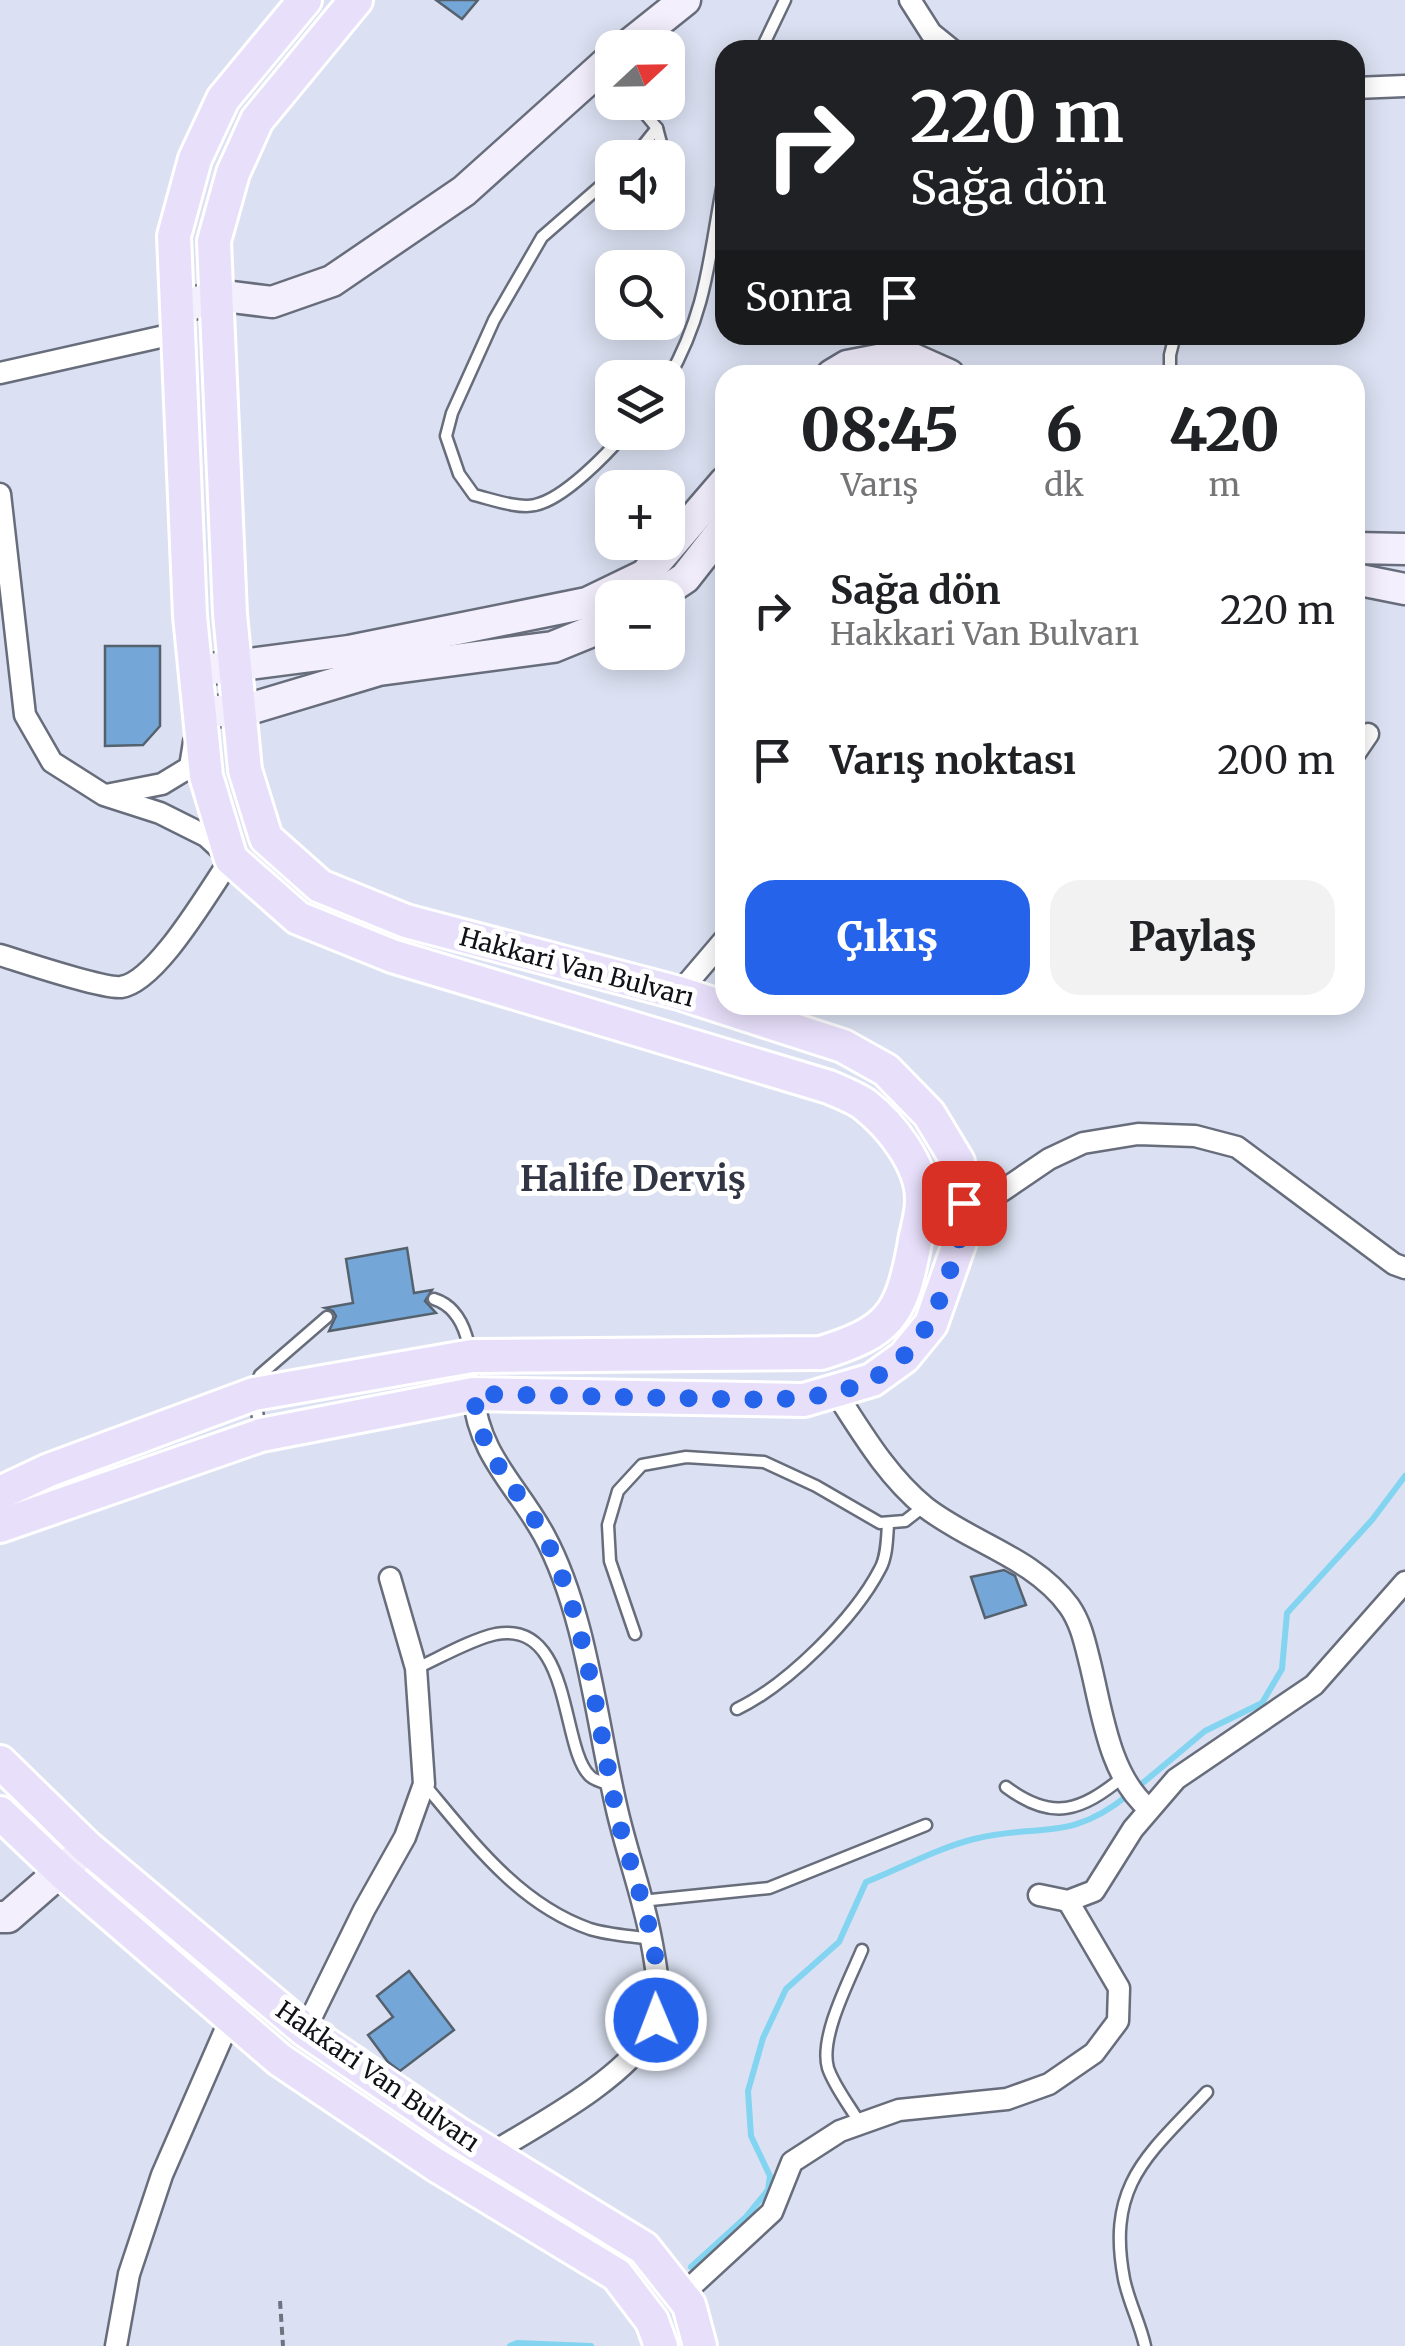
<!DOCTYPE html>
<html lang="tr">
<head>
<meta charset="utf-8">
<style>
  body { margin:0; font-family:Merriweather,serif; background:#f2f2f2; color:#202124; height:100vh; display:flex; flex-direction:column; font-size:38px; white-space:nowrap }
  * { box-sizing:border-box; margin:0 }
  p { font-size:32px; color:#757577 }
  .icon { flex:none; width:55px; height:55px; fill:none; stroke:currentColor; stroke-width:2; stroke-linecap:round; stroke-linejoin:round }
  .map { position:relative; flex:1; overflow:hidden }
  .side { position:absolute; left:715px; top:365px; width:650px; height:650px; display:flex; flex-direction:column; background:#fff; border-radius:30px; box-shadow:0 5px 25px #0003 }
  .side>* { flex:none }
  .top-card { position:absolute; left:715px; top:40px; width:650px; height:305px; border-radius:30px; box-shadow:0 5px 25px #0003; background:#202124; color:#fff; overflow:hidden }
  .needle { width:65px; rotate:68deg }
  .tools { position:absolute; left:595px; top:30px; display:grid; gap:20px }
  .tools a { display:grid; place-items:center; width:90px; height:90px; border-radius:20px; background:#fff; box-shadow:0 5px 25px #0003; font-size:50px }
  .pin { position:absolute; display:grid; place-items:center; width:85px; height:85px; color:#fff; margin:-42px; border-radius:20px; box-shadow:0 5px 15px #0006 }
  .me { position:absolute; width:110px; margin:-55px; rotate:359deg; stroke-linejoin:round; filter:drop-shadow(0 0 8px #0008) }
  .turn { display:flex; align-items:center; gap:35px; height:210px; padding:0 30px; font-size:45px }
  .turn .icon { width:130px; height:130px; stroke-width:2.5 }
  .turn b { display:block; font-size:70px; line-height:85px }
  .then { display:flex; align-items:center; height:95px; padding:0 30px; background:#0003; gap:20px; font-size:38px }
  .eta { display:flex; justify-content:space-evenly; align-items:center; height:170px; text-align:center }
  .eta b { font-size:60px; font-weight:800; line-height:70px }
  .cta { display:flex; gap:20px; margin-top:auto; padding:20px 30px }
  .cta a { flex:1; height:115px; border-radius:30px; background:#2563eb; color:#fff; font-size:40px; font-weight:800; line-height:115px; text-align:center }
  .cta a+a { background:#f2f2f2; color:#202124 }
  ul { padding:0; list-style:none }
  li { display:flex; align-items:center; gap:30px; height:150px; padding:0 30px }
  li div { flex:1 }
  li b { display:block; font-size:38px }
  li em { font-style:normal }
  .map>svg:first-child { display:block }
</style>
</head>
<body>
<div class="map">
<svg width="1405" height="2346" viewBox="0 0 1405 2346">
  <rect width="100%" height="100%" fill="#dbe1f2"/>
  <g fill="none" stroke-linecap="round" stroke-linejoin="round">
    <g stroke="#82d4f0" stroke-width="6">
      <path d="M 1138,1787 L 1205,1731 L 1262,1703 L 1282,1669 L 1287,1613 L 1372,1520 L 1405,1476"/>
      <path d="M 691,2267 L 746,2217 L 768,2190 L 770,2176 L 751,2136 L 748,2091 L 763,2038 L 786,1989 L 839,1942 L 866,1882 C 901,1868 938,1848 974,1839 C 1038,1823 1069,1843 1128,1795"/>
      <path d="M 510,2346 L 517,2343 L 591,2346"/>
    </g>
  </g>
  <g fill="#74a7d7" stroke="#55626e" stroke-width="2.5">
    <path d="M 436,0 L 478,0 L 462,19 Z"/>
    <path d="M 105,646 L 160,646 L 160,726 L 143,745 L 105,746 Z"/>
    <path d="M 407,1248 L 414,1293 L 432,1290 L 425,1301 L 436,1313 L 329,1331 L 336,1316 L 333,1311 L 325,1308 L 353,1303 L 346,1259 Z"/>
    <path d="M 1004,1570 L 1015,1576 L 1026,1605 L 985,1618 L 971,1577 Z"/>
    <path d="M 409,1971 L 454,2030 L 400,2071 L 388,2062 L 368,2035 L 393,2017 L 377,1996 Z"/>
  </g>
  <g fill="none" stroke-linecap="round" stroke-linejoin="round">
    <g stroke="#686d7c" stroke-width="15">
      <g id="lane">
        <path d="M 761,50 L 785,0"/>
        <path d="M 635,102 L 657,128 L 665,158"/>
        <path d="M 633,158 L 657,128"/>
        <path d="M 668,165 L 676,194"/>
        <path d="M 612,176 L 542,237 L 494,320 L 452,413 L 446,436 L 459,474 L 474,495 C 491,499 518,509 535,505 C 564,499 607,454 626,432"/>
        <path d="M 1170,375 L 1170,355 L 1175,335"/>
        <path d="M 668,379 C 709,307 709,252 725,173"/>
        <path d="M 434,1299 C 469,1310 472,1357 473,1388"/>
        <path d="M 260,1429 L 254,1394 L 260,1375 L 327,1317"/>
        <path d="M 635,1634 L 610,1561 L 608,1525 L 618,1491 L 642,1465 L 686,1457 L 764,1462 L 816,1486 L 880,1523 L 905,1521 L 923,1507"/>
        <path d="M 417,1668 C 439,1658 472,1639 496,1634 C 573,1620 560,1748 590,1776 C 595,1781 605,1783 612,1785"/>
        <path d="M 737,1709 C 787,1685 854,1619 880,1569 C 887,1557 887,1538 888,1524"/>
        <path d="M 424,1784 C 472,1841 518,1904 590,1929 C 609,1935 632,1936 651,1939"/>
        <path d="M 1006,1787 C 1053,1822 1081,1811 1123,1777"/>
        <path d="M 641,1901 L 769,1888 L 926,1825"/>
        <path d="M 859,2122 C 849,2105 834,2086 828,2068 C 819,2037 850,1979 862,1950"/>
        <path d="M 1145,2346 C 1140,2323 1129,2303 1124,2279 C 1106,2184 1148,2155 1207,2092"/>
      </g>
    </g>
    <g stroke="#686d7c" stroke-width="25">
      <g id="street">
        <path d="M 910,0 L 931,33 L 952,50"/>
        <path d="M 1355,88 L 1405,86"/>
        <path d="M 0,373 L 178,333"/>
        <path d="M 0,494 L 25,715 L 52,762 L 104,795 L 160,813 L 206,836 L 231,859 C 209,890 157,982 121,987 C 103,989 23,962 0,955"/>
        <path d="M 1355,753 L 1368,734"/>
        <path d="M 106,795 L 162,784 L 190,767 L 194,742"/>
        <path d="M 679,993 L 725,939"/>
        <path d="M 964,1203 L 999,1193 L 1049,1159 L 1083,1143 L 1138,1134 L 1195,1136 L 1237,1147 L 1394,1264 L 1405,1268"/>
        <path d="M 836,1393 C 862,1433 887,1476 925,1507 C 971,1543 1033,1557 1069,1606 C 1081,1623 1085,1643 1090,1663 C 1102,1711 1109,1776 1149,1809"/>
        <path d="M 473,1394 C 479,1456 516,1484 544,1535 C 587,1614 597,1727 618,1814 C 628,1856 643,1897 651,1939 C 656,1966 664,2004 652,2029 C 629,2077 536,2126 490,2154"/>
        <path d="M 1039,1895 L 1068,1901 L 1094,1891 L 1133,1829 L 1176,1779 L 1314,1685 L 1405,1582"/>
        <path d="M 305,2030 L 364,1910 L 405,1837 L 424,1784 L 416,1668 L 390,1578"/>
        <path d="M 682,2295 L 772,2212 L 792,2162 L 840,2131 L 899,2110 L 1007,2099 L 1049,2084 L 1094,2053 L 1118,2021 L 1119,1988 L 1068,1901"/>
        <path d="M 116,2346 L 129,2274 L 162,2175 L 231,2017"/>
      </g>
    </g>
    <g stroke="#686d7c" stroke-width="35">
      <g id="secondary">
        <path d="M 625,48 L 685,0"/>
        <path d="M 177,310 L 216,295 L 272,302 L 332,281 L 464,191 L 612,58"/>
        <path d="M 832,375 L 847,366 L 904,355 L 949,375"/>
        <path d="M 1355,548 L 1405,549"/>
        <path d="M 1355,579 L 1405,589"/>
        <path d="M 655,598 L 685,578 L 725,527"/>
        <path d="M 195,671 L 349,651 L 587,603 L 645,575 L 725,482"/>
        <path d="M 199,710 L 239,712 L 379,670 L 553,647 L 612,623"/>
        <path d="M 0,1917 L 8,1917 L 78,1856"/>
      </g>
    </g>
    <g stroke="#fff" stroke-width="38">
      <g id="primary">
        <path d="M 0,1493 L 49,1470 L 254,1394 L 472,1356 L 821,1353 C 889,1332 901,1316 914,1247 C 916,1232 922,1216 922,1201 C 923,1165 891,1125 864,1104 C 854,1097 840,1092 829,1087 L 392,956 L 298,918 L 231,859 L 206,776 L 190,616 L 174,236 L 195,159 L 223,99 L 305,0"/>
        <path d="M 0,1526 L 261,1435 L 473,1394 L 804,1400 L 872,1380 L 904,1357 L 931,1324 L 963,1233 L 964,1203 L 958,1162 L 929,1114 L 886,1070 L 843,1046 L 679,993 L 406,921 L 320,886 L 266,838 L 245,770 L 230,614 L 214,241 L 233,173 L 257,120 L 356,0"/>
        <path d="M 0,1762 L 87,1847 L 305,2030 L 458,2134 L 644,2248 L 689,2305 L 700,2346"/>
        <path d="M 0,1813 L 62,1872 L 280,2060 L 436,2165 L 617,2275 L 652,2321 L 661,2346"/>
      </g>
    </g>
    <path stroke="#6f737f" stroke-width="4" stroke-dasharray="8 5" stroke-linecap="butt" d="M 280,2301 L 283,2346"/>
    <use href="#lane" stroke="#fff" stroke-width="10"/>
    <use href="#street" stroke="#fff" stroke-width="20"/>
    <use href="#secondary" stroke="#f3effd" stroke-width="30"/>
    <use href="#primary" stroke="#e8e0fb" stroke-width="32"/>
  </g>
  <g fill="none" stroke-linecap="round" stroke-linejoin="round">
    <path stroke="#2563eb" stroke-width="18" stroke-dasharray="0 32.4" d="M 656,2020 C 668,1954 630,1874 616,1810 C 598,1723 585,1615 544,1536 C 517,1483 479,1459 474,1394 C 542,1395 611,1397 679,1398 C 789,1399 898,1417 943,1291 C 954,1259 963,1236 964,1203"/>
  </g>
  <g text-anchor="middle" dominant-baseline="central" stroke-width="10" stroke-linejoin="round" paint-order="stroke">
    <g font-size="25" fill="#101218" stroke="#fff">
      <text transform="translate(577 967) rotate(15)">Hakkari Van Bulvarı</text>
      <text transform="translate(378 2076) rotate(35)">Hakkari Van Bulvarı</text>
    </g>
    <g font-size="35" font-weight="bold" fill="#323644" stroke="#fff">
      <text x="633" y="1179">Halife Derviş</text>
    </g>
  </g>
</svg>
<div class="tools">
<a><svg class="needle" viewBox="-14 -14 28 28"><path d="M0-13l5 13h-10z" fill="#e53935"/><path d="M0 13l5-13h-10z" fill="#757577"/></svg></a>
<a><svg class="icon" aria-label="sound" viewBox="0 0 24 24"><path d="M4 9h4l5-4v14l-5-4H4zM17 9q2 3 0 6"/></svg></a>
<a><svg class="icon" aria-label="search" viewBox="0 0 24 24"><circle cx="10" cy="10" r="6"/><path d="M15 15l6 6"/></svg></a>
<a><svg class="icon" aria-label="layers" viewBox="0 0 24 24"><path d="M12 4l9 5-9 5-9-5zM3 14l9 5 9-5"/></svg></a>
<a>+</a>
<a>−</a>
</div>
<div class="pin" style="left:964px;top:1203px;background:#d93025"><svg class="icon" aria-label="arrive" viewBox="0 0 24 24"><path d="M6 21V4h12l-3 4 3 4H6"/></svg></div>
<svg class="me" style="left:656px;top:2020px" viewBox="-20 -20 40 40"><circle r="17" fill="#2563eb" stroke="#fff" stroke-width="3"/><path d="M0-11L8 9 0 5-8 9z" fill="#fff"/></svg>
<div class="top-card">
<div class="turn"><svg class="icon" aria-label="right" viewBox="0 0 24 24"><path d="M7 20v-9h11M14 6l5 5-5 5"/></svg><div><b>220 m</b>Sağa dön</div></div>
<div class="then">Sonra<svg class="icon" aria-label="arrive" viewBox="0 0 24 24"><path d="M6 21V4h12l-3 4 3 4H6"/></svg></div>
</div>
<section class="side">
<div class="eta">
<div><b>08:45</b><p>Varış</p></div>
<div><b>6</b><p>dk</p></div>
<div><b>420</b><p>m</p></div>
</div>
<ul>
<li><svg class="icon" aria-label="right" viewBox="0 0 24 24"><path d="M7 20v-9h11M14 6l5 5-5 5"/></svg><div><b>Sağa dön</b><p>Hakkari Van Bulvarı</p></div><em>220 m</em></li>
<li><svg class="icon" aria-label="arrive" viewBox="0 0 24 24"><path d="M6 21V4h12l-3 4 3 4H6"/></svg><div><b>Varış noktası</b></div><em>200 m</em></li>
</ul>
<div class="cta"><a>Çıkış</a><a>Paylaş</a></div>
</section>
</div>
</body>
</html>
